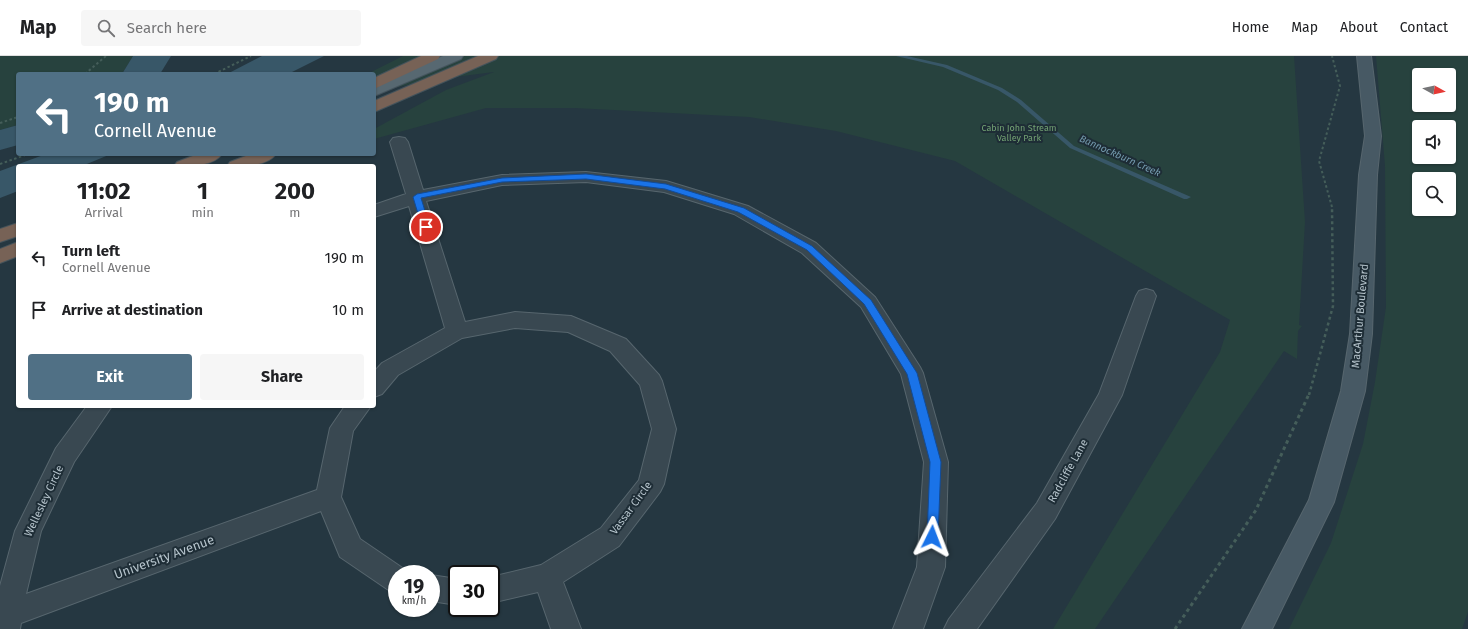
<!DOCTYPE html>
<html lang="en">
<head>
<meta charset="utf-8">
<style>
  body { margin:0; font-family:"Fira Sans",sans-serif; background:#f6f6f6; color:#202124; height:100vh; display:flex; flex-direction:column; font-size:15px; white-space:nowrap }
  * { box-sizing:border-box; margin:0 }
  p { font-size:13px; color:#757577 }
  .icon { flex:none; width:22px; height:22px; fill:none; stroke:currentColor; stroke-width:2; stroke-linecap:round; stroke-linejoin:round }
  .map { position:relative; flex:1; overflow:hidden }
  .details { position:absolute; left:16px; top:108px; width:360px; height:244px; display:flex; flex-direction:column; background:#fff; border-radius:4px; box-shadow:0 1px 3px #0004 }
  .details>* { flex:none }
  .banner { position:absolute; left:16px; top:16px; width:360px; height:84px; border-radius:4px; box-shadow:0 1px 3px #0004; background:#507085; color:#fff; overflow:hidden }
  .needle { width:26px; rotate:98deg }
  .fabs { position:absolute; left:1412px; top:12px; display:grid; gap:8px }
  .fabs a { display:grid; place-items:center; width:44px; height:44px; border-radius:4px; background:#fff; box-shadow:0 1px 3px #0004; font-size:20px }
  .speed { position:absolute; left:388px; top:509px; display:flex; gap:8px; font-size:20px; font-weight:700; text-align:center }
  .speed>* { display:grid; place-content:center; width:52px; height:52px; border-radius:50%; background:#fff; box-shadow:0 1px 3px #0004; line-height:1 }
  .speed small { font-size:10px; font-weight:400 }
  .speed .limit { border:2px solid #111; border-radius:6px; background:#fff; color:#111 }
  .pin { position:absolute; display:grid; place-items:center; width:34px; height:34px; color:#fff; margin:-17px; border:2px solid #fff; border-radius:50%; box-shadow:0 1px 4px #0007 }
  .me { position:absolute; width:44px; margin:-22px; rotate:3deg; stroke-linejoin:round; filter:drop-shadow(0 0 3px #0008) }
  .turn { display:flex; align-items:center; gap:14px; height:84px; padding:0 12px; font-size:18px }
  .turn .icon { width:52px; height:52px; stroke-width:2.5 }
  .turn b { display:block; font-size:28px; line-height:34px }
  .eta { display:flex; justify-content:space-evenly; align-items:center; height:68px; text-align:center }
  .eta b { font-size:24px; font-weight:700; line-height:28px }
  .primary-button { display:flex; gap:8px; margin-top:auto; padding:8px 12px }
  .primary-button a { flex:1; height:46px; border-radius:4px; background:#507085; color:#fff; font-size:16px; font-weight:700; line-height:46px; text-align:center }
  .primary-button a+a { background:#f6f6f6; color:#202124 }
  ul { padding:0; list-style:none }
  li { display:flex; align-items:center; gap:12px; height:52px; padding:0 12px }
  li div { flex:1 }
  li b { display:block; font-size:15px }
  li em { font-style:normal }
  header { display:flex; align-items:center; gap:24px; box-sizing:border-box; height:56px; padding:0 20px; background:#fff; border-bottom:1px solid #e0e0e0 }
  header strong { font-size:19px }
  nav { display:flex; gap:22px; margin-inline-start:auto; font-size:14px }
  .search { width:280px; height:36px; background:#f6f6f6; display:flex; align-items:center; gap:10px; box-sizing:border-box; padding:0 14px; border-radius:4px; color:#757577; font-size:15px }
  .map>svg:first-child { display:block }
</style>
</head>
<body>
<header>
<strong>Map</strong>
<div class="search"><svg class="icon" aria-label="search" viewBox="0 0 24 24"><circle cx="10" cy="10" r="6"/><path d="M15 15l6 6"/></svg>Search here</div>
<nav><a>Home</a><a>Map</a><a>About</a><a>Contact</a></nav>
</header>
<div class="map">
<svg width="1468" height="573" viewBox="0 0 1468 573">
  <rect width="100%" height="100%" fill="#253741"/>
  <g fill="#27423e" fill-rule="evenodd">
    <path d="M 0,0 L 133,0 L 122,18 L 18,18 L 18,69 L 0,74 Z"/>
    <path d="M 403,0 L 1294,0 L 1305,166 L 1299,269 L 1302,270 L 1298,275 L 1297,303 L 1284,295 L 1095,573 L 1053,573 L 1220,296 L 1230,264 L 955,105 L 836,75 L 749,61 L 575,52 L 486,52 L 374,83 L 374,73 L 446,34 L 494,16 L 431,24 L 374,36 L 374,18 L 367,18 Z"/>
    <path d="M 1376,0 L 1468,0 L 1468,556 L 1462,573 L 1289,573 L 1331,487 L 1363,388 L 1375,326 L 1386,251 L 1385,110 ZM 1419,19 L 1449,19 L 1449,49 L 1419,49 ZM 1419,71 L 1449,71 L 1449,101 L 1419,101 ZM 1419,123 L 1449,123 L 1449,153 L 1419,153 Z"/>
  </g>
  <g fill="#385768">
    <path d="M 133,0 L 171,0 L 160,18 L 122,18 Z"/>
    <path d="M 262,0 L 324,0 L 288,18 L 227,18 Z"/>
    <path d="M 18,69 L 18,89 L 0,94 L 0,74 Z"/>
    <path d="M 46,98 L 111,98 L 82,110 L 18,110 L 18,135 L 0,142 L 0,115 Z"/>
  </g>
  <g fill="none" stroke-linecap="round" stroke-linejoin="round">
    <path fill="#385768" fill-rule="evenodd" d="M 896,0 L 907,0 L 947,9 L 1002,32 L 1021,44 L 1074,90 L 1191,141 L 1187,143 L 1184,143 L 1070,92 L 1017,46 L 998,34 L 943,11 Z"/>
    <g stroke="#57666e" stroke-width="2">
      <g id="street">
        <path d="M 399,81 L 405,82 L 408,86 L 423,134 L 502,119 L 586,116 L 666,125 L 748,150 L 816,187 L 875,241 L 920,311 L 923,317 L 948,406 L 945,511 L 923,573 L 893,573 L 917,511 L 924,406 L 901,318 L 861,251 L 802,197 L 734,158 L 664,136 L 586,126 L 502,129 L 426,145 L 465,266 L 515,256 L 571,260 L 626,283 L 659,319 L 662,325 L 676,373 L 664,428 L 660,436 L 619,490 L 563,526 L 581,573 L 551,573 L 538,536 L 491,547 L 491,521 L 541,509 L 601,472 L 639,424 L 652,373 L 640,329 L 610,295 L 568,276 L 515,272 L 462,282 L 398,319 L 382,338 L 374,341 L 374,316 L 382,307 L 445,272 L 409,150 L 374,161 L 374,149 L 406,138 L 390,86 L 393,82 Z"/>
        <path d="M 1146,233 L 1153,235 L 1156,240 L 1122,339 L 1055,463 L 977,573 L 944,573 L 949,563 L 1037,447 L 1099,338 L 1136,240 L 1139,235 Z"/>
        <path d="M 87,350 L 112,350 L 74,406 L 41,475 L 26,538 L 317,434 L 330,372 L 345,350 L 371,350 L 353,375 L 341,441 L 360,483 L 407,515 L 408,518 L 397,518 L 397,537 L 387,533 L 340,501 L 321,455 L 21,567 L 20,573 L 0,573 L 0,530 L 15,475 L 56,392 Z"/>
        <path d="M 431,519 L 457,523 L 457,549 L 431,545 Z"/>
      </g>
    </g>
    <g stroke="#57666e" stroke-width="2">
      <path id="secondary" d="M 1357,0 L 1371,0 L 1381,80 L 1377,119 L 1372,278 L 1365,335 L 1334,446 L 1272,573 L 1242,573 L 1309,444 L 1341,335 L 1350,278 L 1359,119 L 1365,80 Z"/>
    </g>
    <g stroke="#45545d" stroke-width="2">
      <path id="primary" d="M 443,0 L 463,0 L 461,3 L 374,40 L 374,29 Z"/>
    </g>
    <g stroke="#44535b" stroke-width="2">
      <g id="highway">
        <path d="M 421,0 L 440,0 L 438,3 L 374,33 L 374,22 Z"/>
        <path d="M 478,0 L 498,0 L 496,3 L 374,56 L 374,45 Z"/>
        <path d="M 198,98 L 222,98 C 213,111 188,110 174,110 L 177,106 Z"/>
        <path d="M 251,98 L 276,98 C 267,111 241,110 227,110 L 230,106 Z"/>
        <path d="M 18,167 L 18,180 L 0,186 L 0,173 Z"/>
        <path d="M 18,186 L 18,200 L 0,207 L 0,193 Z"/>
      </g>
    </g>
    <g stroke="#455e5a" stroke-width="2" stroke-dasharray="2.5 2.5" stroke-linecap="butt">
      <path d="M 85,18 L 106,0"/>
      <path d="M 214,18 L 251,0"/>
      <path d="M 0,67 L 18,61"/>
      <path d="M 0,108 L 28,98"/>
      <path d="M 1332,151 L 1319,105 L 1340,30 L 1332,0"/>
    </g>
    <path stroke="#455e5a" stroke-width="2.5" stroke-dasharray="3 3" stroke-linecap="butt" d="M 1309,339 L 1333,250 L 1332,150"/>
    <path stroke="#455e5a" stroke-width="3" stroke-dasharray="3.5 3.5" stroke-linecap="butt" d="M 1175,573 L 1256,454 L 1309,338"/>
    <use href="#street" fill="#394851" fill-rule="evenodd"/>
    <use href="#secondary" fill="#475964" fill-rule="evenodd"/>
    <use href="#primary" fill="#576871" fill-rule="evenodd"/>
    <use href="#highway" fill="#776256" fill-rule="evenodd"/>
  </g>
  <path fill="#1a73e8" stroke="#114b97" d="M 586,118 L 666,128 L 744,152 L 812,190 L 871,244 L 917,317 L 941,406 L 938,481 L 936,485 L 932,486 L 928,485 L 927,481 L 930,406 L 907,318 L 864,248 L 807,194 L 738,156 L 665,133 L 586,123 L 502,126 L 421,142 L 430,171 L 426,173 L 422,171 L 413,141 L 417,138 L 502,122 Z"/>
  <g text-anchor="middle" dominant-baseline="central" stroke-width="4" stroke-linejoin="round" paint-order="stroke">
    <g font-size="9" fill="#73a273" stroke="#1e2d36">
      <text x="1019" y="72">Cabin John Stream<tspan x="1019" dy="10">Valley Park</tspan></text>
    </g>
    <g font-size="10" font-style="italic" fill="#759baf" stroke="#1e2d36">
      <text transform="translate(1120 100) rotate(24)">Bannockburn Creek</text>
    </g>
    <g font-size="11" fill="#b5c3cb" stroke="#1e2d36">
      <text transform="translate(1360 260) rotate(-85)">MacArthur Boulevard</text>
      <text transform="translate(1068 415) rotate(-61)">Radcliffe Lane</text>
      <text transform="translate(44 445) rotate(-65)">Wellesley Circle</text>
      <text transform="translate(631 452) rotate(-54)">Vassar Circle</text>
    </g>
    <g font-size="13" fill="#b5c3cb" stroke="#1e2d36">
      <text transform="translate(164 501) rotate(-20)">University Avenue</text>
    </g>
  </g>
</svg>
<div class="fabs">
<a><svg class="needle" viewBox="-14 -14 28 28"><path d="M0-13l5 13h-10z" fill="#e53935"/><path d="M0 13l5-13h-10z" fill="#757577"/></svg></a>
<a><svg class="icon" aria-label="sound" viewBox="0 0 24 24"><path d="M4 9h4l5-4v14l-5-4H4zM17 9q2 3 0 6"/></svg></a>
<a><svg class="icon" aria-label="search" viewBox="0 0 24 24"><circle cx="10" cy="10" r="6"/><path d="M15 15l6 6"/></svg></a>
</div>
<div class="speed"><div>19<small>km/h</small></div><div class="limit">30</div></div>
<div class="pin" style="left:426px;top:171px;background:#d93025"><svg class="icon" aria-label="arrive" viewBox="0 0 24 24"><path d="M6 21V4h12l-3 4 3 4H6"/></svg></div>
<svg class="me" style="left:932px;top:481px" viewBox="-20 -20 40 40"><path d="M0-17L14 15 0 8-14 15z" fill="#1a73e8" stroke="#fff" stroke-width="4"/></svg>
<div class="banner">
<div class="turn"><svg class="icon" aria-label="left" viewBox="0 0 24 24"><path d="M17 20v-9H6M10 6l-5 5 5 5"/></svg><div><b>190 m</b>Cornell Avenue</div></div>
</div>
<section class="details">
<div class="eta">
<div><b>11:02</b><p>Arrival</p></div>
<div><b>1</b><p>min</p></div>
<div><b>200</b><p>m</p></div>
</div>
<ul>
<li><svg class="icon" aria-label="left" viewBox="0 0 24 24"><path d="M17 20v-9H6M10 6l-5 5 5 5"/></svg><div><b>Turn left</b><p>Cornell Avenue</p></div><em>190 m</em></li>
<li><svg class="icon" aria-label="arrive" viewBox="0 0 24 24"><path d="M6 21V4h12l-3 4 3 4H6"/></svg><div><b>Arrive at destination</b></div><em>10 m</em></li>
</ul>
<div class="primary-button"><a>Exit</a><a>Share</a></div>
</section>
</div>
</body>
</html>
